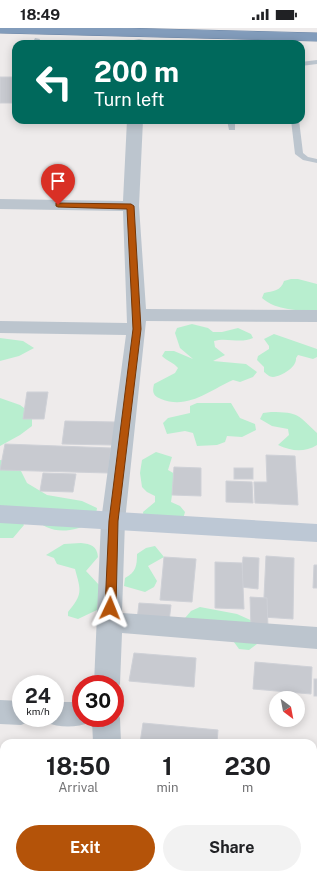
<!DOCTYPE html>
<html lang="en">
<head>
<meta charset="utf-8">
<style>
  body { margin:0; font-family:"Public Sans",sans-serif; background:#f2f2f2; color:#202124; height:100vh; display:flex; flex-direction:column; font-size:15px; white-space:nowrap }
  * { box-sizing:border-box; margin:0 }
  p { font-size:13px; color:#757577 }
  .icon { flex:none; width:22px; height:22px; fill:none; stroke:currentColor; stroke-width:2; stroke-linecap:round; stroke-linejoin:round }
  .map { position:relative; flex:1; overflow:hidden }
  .sheet { position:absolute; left:0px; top:711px; width:317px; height:140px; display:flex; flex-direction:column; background:#fff; border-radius:12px 12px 0 0; box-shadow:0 2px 10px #0003 }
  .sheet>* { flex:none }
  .hud { position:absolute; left:12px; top:12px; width:293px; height:84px; border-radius:12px; box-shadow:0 2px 10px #0003; background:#00695c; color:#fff; overflow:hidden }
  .needle { width:26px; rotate:148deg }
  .buttons { position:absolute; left:269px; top:663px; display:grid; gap:8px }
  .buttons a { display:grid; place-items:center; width:36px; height:36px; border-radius:50%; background:#fff; box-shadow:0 2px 10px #0003; font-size:20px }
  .speed { position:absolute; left:12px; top:647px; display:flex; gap:8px; font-size:20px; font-weight:700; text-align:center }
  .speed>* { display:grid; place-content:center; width:52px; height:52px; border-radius:50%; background:#fff; box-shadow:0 2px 10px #0003; line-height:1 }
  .speed small { font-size:10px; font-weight:400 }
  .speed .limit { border:6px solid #d22; background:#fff; color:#111 }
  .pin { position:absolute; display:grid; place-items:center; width:34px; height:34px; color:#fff; margin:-41px -17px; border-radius:50% 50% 50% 0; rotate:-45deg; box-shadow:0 0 4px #0007 }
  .pin .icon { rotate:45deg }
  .me { position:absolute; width:44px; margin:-22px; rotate:2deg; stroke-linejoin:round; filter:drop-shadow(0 0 3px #0008) }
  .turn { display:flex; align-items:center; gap:14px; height:84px; padding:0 16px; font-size:18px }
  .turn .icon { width:52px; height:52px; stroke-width:2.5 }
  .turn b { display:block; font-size:28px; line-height:34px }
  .eta { display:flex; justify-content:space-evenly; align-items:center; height:68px; text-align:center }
  .eta b { font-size:24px; font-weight:700; line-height:28px }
  .action { display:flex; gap:8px; margin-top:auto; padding:8px 16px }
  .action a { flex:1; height:46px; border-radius:24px; background:#b45309; color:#fff; font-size:16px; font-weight:700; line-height:46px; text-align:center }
  .action a+a { background:#f2f2f2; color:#202124 }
  .status { display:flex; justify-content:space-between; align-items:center; height:28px; padding:0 20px; background:#fff; direction:ltr }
  .status svg { height:11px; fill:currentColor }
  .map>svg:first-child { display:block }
</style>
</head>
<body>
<div class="status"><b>18:49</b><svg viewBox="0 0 49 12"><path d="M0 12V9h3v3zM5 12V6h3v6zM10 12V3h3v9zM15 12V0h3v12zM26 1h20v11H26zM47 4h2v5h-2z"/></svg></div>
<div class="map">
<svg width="317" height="851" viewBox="0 0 317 851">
  <rect width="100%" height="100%" fill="#eeebeb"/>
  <g fill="#b8eecf">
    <path d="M 291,251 L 298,251 L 317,256 L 317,283 C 298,282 277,283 262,270 L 264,265 C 273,263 281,263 284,253 Z"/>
    <path d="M 192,296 L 208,300 L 213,304 L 222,304 L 238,300 L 251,306 L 253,310 C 240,316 227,309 214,313 L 215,319 L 225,327 L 213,333 L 246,336 L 257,344 L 253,349 L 240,354 L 233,352 C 210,362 188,382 161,371 C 153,368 152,364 154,356 L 175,345 L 178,340 C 173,334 167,333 162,328 L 165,323 L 174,323 L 193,331 L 180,320 L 175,305 L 177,300 Z"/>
    <path d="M 274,306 L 317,321 L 317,329 L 313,331 L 298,327 L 296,330 C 297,339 282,348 273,349 C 269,349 267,346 264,344 L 264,339 L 257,332 L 258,328 L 269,321 L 269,318 L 264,311 Z"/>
    <path d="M 0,310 L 23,313 L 34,320 L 19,328 L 0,333 Z"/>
    <path d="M 0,370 L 20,377 L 32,386 L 32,398 L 20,407 L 0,418 Z"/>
    <path d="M 197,375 L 231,375 L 240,390 L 255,396 L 256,402 L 242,409 L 227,408 L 225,414 L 217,417 L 197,418 L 193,405 L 185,403 L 167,406 L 163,395 L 168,390 L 190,385 L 190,378 Z"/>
    <path d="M 271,384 C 299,384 298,387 317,405 L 317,417 C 304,425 291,423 278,417 L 289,407 L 288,401 L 272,398 L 260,391 L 263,385 Z"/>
    <path d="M 156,424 L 172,429 L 168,442 L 182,450 L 172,467 L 171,474 L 180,478 L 185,484 L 183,491 L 144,492 L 143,484 L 155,474 L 155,468 L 147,464 L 142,459 L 140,445 L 142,432 Z"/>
    <path d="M 0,432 L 10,434 L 21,443 L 27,455 L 47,467 L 82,473 L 97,480 L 95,494 C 69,505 51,508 30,487 L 16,486 L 24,497 L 13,510 L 0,510 Z"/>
    <path d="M 81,515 C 91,516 97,518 98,529 L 86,543 L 100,558 L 97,582 L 78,591 L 68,588 L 68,584 C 83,566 81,563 75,541 L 57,536 L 54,530 L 46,527 L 64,516 Z"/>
    <path d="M 155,518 L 164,529 L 148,538 L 157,553 L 154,559 L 145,564 L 124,558 L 125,550 C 136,544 137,538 137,526 L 146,520 Z"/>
    <path d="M 200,579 L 237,586 L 257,595 L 265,610 L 249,622 L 239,621 L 223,599 L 185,590 L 191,583 Z"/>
  </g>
  <g fill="#c8cad0" stroke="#cfd1d7">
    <rect x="0" y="49" width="16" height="26"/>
    <path d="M 27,364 L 48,364 L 44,391 L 23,391 Z"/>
    <path d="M 65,393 L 115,394 L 113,417 L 62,416 Z"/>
    <path d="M 5,416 L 111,420 L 108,445 L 0,442 Z"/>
    <path d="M 266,427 L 295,428 L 298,477 L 255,475 L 254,454 L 267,454 Z"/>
    <path d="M 174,439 L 201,440 L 201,468 L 172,467 Z"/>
    <rect x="234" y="440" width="19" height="11"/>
    <path d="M 43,445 L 76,446 L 73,464 L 40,463 Z"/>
    <path d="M 226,453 L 252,454 L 253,475 L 226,474 Z"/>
    <path d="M 266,528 L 294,530 L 293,591 L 263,589 Z"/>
    <path d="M 164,529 L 196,531 L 192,574 L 160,572 Z"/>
    <path d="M 243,529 L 259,530 L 258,561 L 241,559 Z"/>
    <path d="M 215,534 L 242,535 L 244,581 L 215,580 Z"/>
    <path d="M 314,537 L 317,537 L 317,560 L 313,560 Z"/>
    <path d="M 250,569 L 267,570 L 268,601 L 251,600 Z"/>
    <path d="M 139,575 L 171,577 L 169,594 L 137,592 Z"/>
    <path d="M 134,625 L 196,630 L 194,659 L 129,653 Z"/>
    <path d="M 255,634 L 312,639 L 311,666 L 253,661 Z"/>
    <rect x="314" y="651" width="3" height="17"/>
    <path d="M 143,695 L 218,702 L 217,715 L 140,715 Z"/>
    <path d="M 313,748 L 317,748 L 317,785 L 313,784 Z"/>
  </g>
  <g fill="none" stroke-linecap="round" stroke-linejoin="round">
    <g stroke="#6d87a7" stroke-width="1">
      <path id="highway" d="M 0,0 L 120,0 L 317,5 L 317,13 L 0,5 Z"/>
    </g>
    <g fill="#bcc5ce" fill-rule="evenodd">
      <path d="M 35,10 L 40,11 L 38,16 L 32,16 Z"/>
      <path d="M 317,32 L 317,36 L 301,38 L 301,34 Z"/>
      <path d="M 227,92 L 235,92 L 235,102 L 229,102 Z"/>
      <path d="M 291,92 L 299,92 L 303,125 L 308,129 L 317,131 L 317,135 L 303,132 L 295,126 Z"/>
    </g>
    <g fill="#bcc5ce" fill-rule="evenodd">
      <path d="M 139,11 L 144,12 L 146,16 L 132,16 L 134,12 Z"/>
      <path d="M 127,92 L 143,92 L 139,178 L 146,281 L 317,282 L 317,294 L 146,293 L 125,493 L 122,585 L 317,599 L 317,621 L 122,605 L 120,656 L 115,665 L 115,656 L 94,656 L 101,493 L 126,307 L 0,305 L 0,293 L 127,295 L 123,183 L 0,181 L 0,171 L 123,173 Z"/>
      <path d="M 0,672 L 21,673 L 21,690 L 32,690 L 31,693 L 21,697 L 0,696 Z"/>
      <path d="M 55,674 L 81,674 L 81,690 L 115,690 L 116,681 L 120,690 L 121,715 L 93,715 L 92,691 L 91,694 C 76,700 60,700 45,694 L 43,690 L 55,690 Z"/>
      <rect x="95" y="847" width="30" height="4"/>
    </g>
    <path fill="#bdc8d5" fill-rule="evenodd" d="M 0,477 L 317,496 L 317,514 L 0,495 Z"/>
    <use href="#highway" fill="#829cbb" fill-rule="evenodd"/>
  </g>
  <path fill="#b45309" stroke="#753606" d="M 56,175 L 131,176 L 134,178 L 141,301 L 118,493 L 116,580 L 110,584 L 105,580 L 109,493 L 133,301 L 127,181 L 58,179 L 56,178 Z"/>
</svg>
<div class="buttons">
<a><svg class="needle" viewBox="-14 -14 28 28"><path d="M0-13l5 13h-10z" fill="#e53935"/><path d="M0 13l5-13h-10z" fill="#757577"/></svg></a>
</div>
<div class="speed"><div>24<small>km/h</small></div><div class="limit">30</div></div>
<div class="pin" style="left:58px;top:177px;background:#d93025"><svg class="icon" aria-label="arrive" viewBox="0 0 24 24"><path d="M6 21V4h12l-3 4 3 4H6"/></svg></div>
<svg class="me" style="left:110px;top:580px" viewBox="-20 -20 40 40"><path d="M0-17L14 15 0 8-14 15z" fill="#b45309" stroke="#fff" stroke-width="4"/></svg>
<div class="hud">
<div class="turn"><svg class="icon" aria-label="left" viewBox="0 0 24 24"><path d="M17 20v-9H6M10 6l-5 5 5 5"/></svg><div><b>200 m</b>Turn left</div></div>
</div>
<section class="sheet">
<div class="eta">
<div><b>18:50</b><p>Arrival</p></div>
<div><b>1</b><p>min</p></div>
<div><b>230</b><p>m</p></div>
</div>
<div class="action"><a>Exit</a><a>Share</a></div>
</section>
</div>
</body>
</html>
